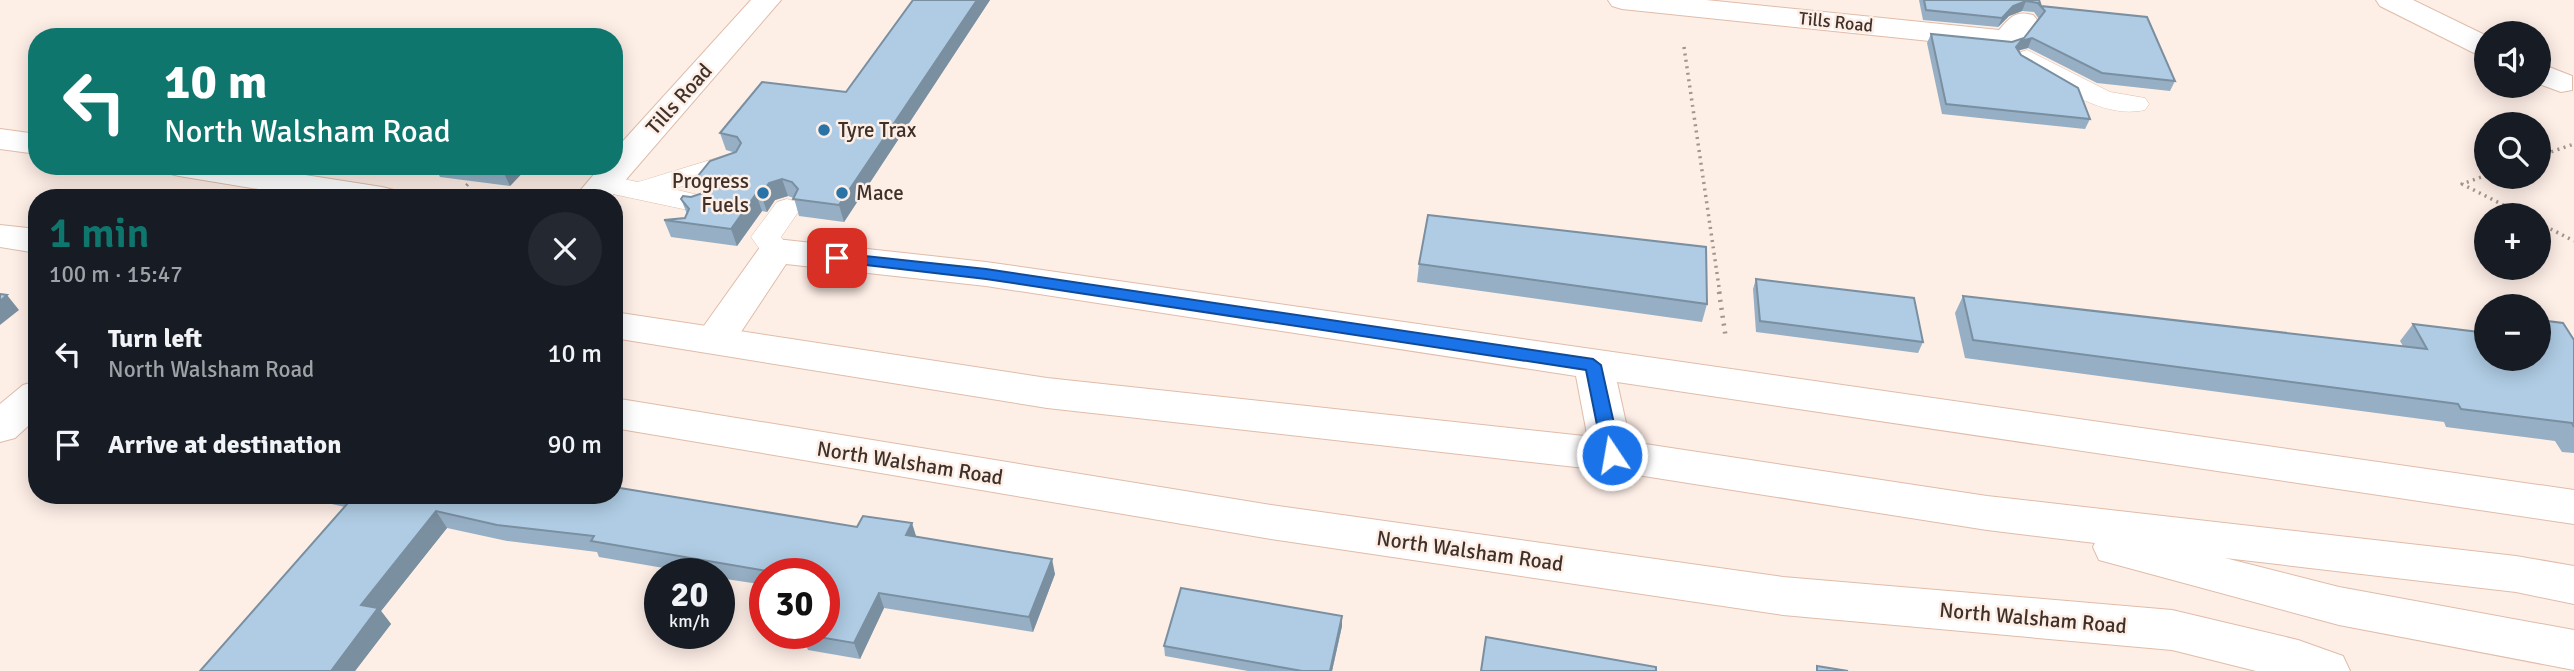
<!DOCTYPE html>
<html lang="en">
<head>
<meta charset="utf-8">
<style>
  body { margin:0; font-family:Signika,sans-serif; background:#242831; color:#f1f3f6; height:100vh; display:flex; flex-direction:column; font-size:26px; white-space:nowrap }
  * { box-sizing:border-box; margin:0 }
  p { font-size:23px; color:#9ea1a6 }
  .icon { flex:none; width:38px; height:38px; fill:none; stroke:currentColor; stroke-width:2; stroke-linecap:round; stroke-linejoin:round }
  .map { position:relative; flex:1; overflow:hidden }
  .side { position:absolute; left:28px; top:189px; width:595px; height:315px; display:flex; flex-direction:column; background:#171b24; border-radius:28px; box-shadow:0 4px 18px #0003 }
  .side>* { flex:none }
  .banner { position:absolute; left:28px; top:28px; width:595px; height:147px; border-radius:28px; box-shadow:0 4px 18px #0003; background:#0f766e; color:#fff; overflow:hidden }
  .tools { position:absolute; left:2474px; top:21px; display:grid; gap:14px }
  .tools a { display:grid; place-items:center; width:77px; height:77px; border-radius:50%; background:#171b24; box-shadow:0 4px 18px #0003; font-size:35px }
  .speed { position:absolute; left:644px; top:558px; display:flex; gap:14px; font-size:35px; font-weight:700; text-align:center }
  .speed>* { display:grid; place-content:center; width:91px; height:91px; border-radius:50%; background:#171b24; box-shadow:0 4px 18px #0003; line-height:1 }
  .speed small { font-size:18px; font-weight:400 }
  .speed .limit { border:10px solid #d22; background:#fff; color:#111 }
  .pin { position:absolute; display:grid; place-items:center; width:60px; height:60px; color:#fff; margin:-30px; border-radius:14px; box-shadow:0 4px 10px #0006 }
  .me { position:absolute; width:77px; margin:-38px; rotate:348deg; stroke-linejoin:round; filter:drop-shadow(0 0 5px #0008) }
  .turn { display:flex; align-items:center; gap:24px; height:147px; padding:0 21px; font-size:32px }
  .turn .icon { width:91px; height:91px; stroke-width:2.5 }
  .turn b { display:block; font-size:49px; line-height:60px }
  .round { display:grid; place-items:center; flex:none; width:74px; height:74px; border-radius:37px; background:#242831 }
  .headline { display:flex; align-items:center; justify-content:space-between; height:119px; padding:0 21px }
  h1 { font-size:42px; font-weight:600; line-height:52px; color:#0f766e }
  ul { padding:0; list-style:none }
  li { display:flex; align-items:center; gap:21px; height:91px; padding:0 21px }
  li div { flex:1 }
  li b { display:block; font-size:26px }
  li em { font-style:normal }
  .map>svg:first-child { display:block }
</style>
</head>
<body>
<div class="map">
<svg width="2574" height="671" viewBox="0 0 2574 671">
  <rect width="100%" height="100%" fill="#fdeee6"/>
  <g fill="none" stroke-linecap="round" stroke-linejoin="round">
    <g stroke="#e0bca9" stroke-width="1">
      <g id="lane">
        <path d="M 2027,50 L 2110,92 L 2145,98 L 2149,104 L 2145,110 C 2102,120 2054,83 2018,63 L 2014,58 L 2018,53 Z"/>
        <path d="M 730,154 L 740,156 L 744,162 L 740,168 L 673,189 L 707,197 L 711,203 L 707,209 L 697,212 L 594,190 L 590,184 L 594,178 L 604,175 L 638,182 Z"/>
        <path d="M 787,199 L 797,202 L 801,208 L 781,237 L 791,251 L 786,258 L 776,261 L 766,258 L 751,237 L 777,202 Z"/>
      </g>
    </g>
    <g stroke="#e0bca9" stroke-width="2">
      <g id="street">
        <path d="M 751,0 L 781,0 L 610,198 L 574,198 L 601,166 L 614,166 L 614,151 Z"/>
        <path d="M 1608,0 L 1706,0 L 1999,30 C 2010,17 2016,10 2033,15 L 2038,21 L 2018,46 L 2007,49 L 1622,9 L 1612,6 Z"/>
        <path d="M 2376,0 L 2413,0 L 2487,36 L 2487,57 L 2476,54 L 2380,6 Z"/>
        <path d="M 2539,63 L 2572,76 L 2572,90 L 2561,92 L 2539,84 Z"/>
        <path d="M 0,129 L 37,134 L 37,154 L 0,149 Z"/>
        <path d="M 162,166 L 247,166 L 382,187 L 394,190 L 399,198 L 313,198 L 179,176 L 167,173 Z"/>
        <path d="M 776,239 L 986,262 L 2574,490 L 2574,524 L 1617,382 L 1633,455 L 1627,466 L 1612,471 L 1597,466 L 1591,455 L 1576,376 L 986,286 L 786,264 L 729,350 L 715,353 L 701,350 L 696,340 L 701,330 L 763,243 Z"/>
        <path d="M 37,381 L 37,418 L 15,438 L 0,442 L 0,404 L 23,385 Z"/>
        <path d="M 614,398 L 1271,505 L 1783,577 L 2172,610 L 2298,640 L 2343,656 L 2350,671 L 2256,671 L 2172,650 L 1783,615 L 1271,539 L 614,428 Z"/>
      </g>
    </g>
    <g stroke="#e0bca9" stroke-width="2">
      <g id="secondary">
        <path d="M 0,225 L 37,229 L 37,253 L 0,247 Z"/>
        <path d="M 614,312 L 1047,378 L 1612,439 L 1987,496 L 2516,556 L 2574,566 L 2574,604 L 2516,592 L 2225,558 L 2339,587 L 2574,630 L 2574,670 L 2339,625 L 2099,560 L 2093,547 L 2095,543 L 1987,530 L 1612,471 L 1047,408 L 614,338 Z"/>
      </g>
    </g>
    <g stroke="#a3948c" stroke-width="3.5" stroke-dasharray="2 4.5" stroke-linecap="butt">
      <path d="M 1684,47 L 1720,294"/>
      <path d="M 2539,156 L 2574,144"/>
      <path d="M 2487,175 L 2462,184 L 2523,215"/>
      <path d="M 466,198 L 465,187 L 471,181"/>
      <path d="M 2539,223 L 2574,241"/>
    </g>
    <path stroke="#a3948c" stroke-width="4.5" stroke-dasharray="2 6" stroke-linecap="butt" d="M 1719,292 L 1726,339"/>
    <use href="#lane" fill="#fff" fill-rule="evenodd"/>
    <use href="#street" fill="#fff" fill-rule="evenodd"/>
    <use href="#secondary" fill="#fff" fill-rule="evenodd"/>
  </g>
  <g fill="#96afc4">
    <path d="M 913,0 L 990,0 L 844,222 L 799,216 L 794,198 L 788,196 L 775,200 L 767,212 L 762,211 L 737,246 L 671,237 L 664,220 L 685,218 L 687,214 L 681,199 L 691,197 L 703,193 L 704,192 L 698,176 L 736,153 L 726,150 L 720,133 L 846,92 Z"/>
    <path d="M 1919,0 L 2039,0 L 2041,6 L 2175,81 L 2170,91 L 2097,83 L 2028,48 L 2018,50 L 2021,55 L 2090,119 L 2085,129 L 1942,114 L 1927,43 L 1931,34 L 2012,42 L 2024,38 L 2039,19 L 2034,12 L 2022,11 L 2009,16 L 1998,27 L 1923,20 Z"/>
    <path d="M 435,166 L 529,166 L 510,186 L 440,177 Z"/>
    <path d="M 1419,264 L 1707,304 L 1702,322 L 1417,282 Z"/>
    <path d="M 1756,279 L 1923,342 L 1918,353 L 1756,332 L 1753,289 Z"/>
    <path d="M 1963,296 L 2403,346 L 2400,341 L 2413,324 L 2487,359 L 2574,340 L 2574,453 L 2562,452 L 2555,441 L 2446,427 L 2444,422 L 1965,358 L 1955,313 Z"/>
    <path d="M 300,495 L 614,495 L 916,537 L 1055,574 L 1033,632 L 884,608 L 860,659 L 808,650 L 801,634 L 824,634 L 824,574 L 765,574 L 765,585 L 719,578 L 719,574 L 699,574 L 599,557 L 597,552 L 507,541 L 447,528 L 381,611 L 391,624 L 355,671 L 345,507 L 301,497 Z"/>
    <path d="M 1342,616 L 1342,626 L 1332,671 L 1248,671 L 1165,656 L 1164,646 Z"/>
  </g>
  <g fill="#7a8fa0">
    <path d="M 977,0 L 990,0 L 844,222 L 839,205 Z"/>
    <path d="M 2026,1 L 2022,11 L 2009,16 L 1998,27 L 2002,18 L 2013,6 Z"/>
    <path d="M 2032,38 L 2028,48 L 2017,51 L 2016,47 L 2021,41 Z"/>
    <path d="M 505,166 L 529,166 L 510,186 L 502,169 Z"/>
    <path d="M 782,179 L 788,196 L 775,200 L 767,212 L 761,194 L 769,183 Z"/>
    <path d="M 756,194 L 762,211 L 737,246 L 731,229 Z"/>
    <path d="M 7,295 L 19,310 L 0,325 L 0,301 Z"/>
    <path d="M 436,511 L 447,528 L 381,611 L 391,624 L 355,671 L 331,671 L 361,605 Z"/>
    <path d="M 912,523 L 917,539 L 906,535 Z"/>
    <path d="M 1052,559 L 1055,574 L 1033,632 L 1029,617 Z"/>
    <path d="M 879,593 L 884,608 L 860,659 L 854,643 Z"/>
    <path d="M 1342,616 L 1342,626 L 1332,671 L 1330,671 Z"/>
  </g>
  <g fill="#afcce4" stroke="#7a8fa0" stroke-width="2">
    <path d="M 913,0 L 977,0 L 839,205 L 793,199 L 798,189 L 792,182 L 782,179 L 769,183 L 761,194 L 756,194 L 731,229 L 664,220 L 685,218 L 689,209 L 681,199 L 683,196 L 691,197 L 703,193 L 707,184 L 698,176 L 710,161 L 736,152 L 741,143 L 737,137 L 720,133 L 762,82 L 846,92 Z"/>
    <path d="M 1924,0 L 2039,0 L 2041,6 L 2147,17 L 2175,81 L 2102,73 L 2032,38 L 2021,41 L 2016,47 L 2021,55 L 2078,88 L 2090,119 L 1946,104 L 1931,34 L 2012,42 L 2024,38 L 2045,11 L 2038,3 L 2026,1 L 2013,6 L 2002,18 L 1926,10 Z"/>
    <path d="M 478,166 L 505,166 L 502,169 Z"/>
    <path d="M 1428,215 L 1706,247 L 1707,304 L 1419,264 Z"/>
    <path d="M 1756,279 L 1914,298 L 1923,342 L 1760,321 Z"/>
    <path d="M 0,294 L 7,295 L 0,301 Z"/>
    <path d="M 1963,296 L 2427,349 L 2413,324 L 2487,333 L 2487,359 L 2539,359 L 2539,320 L 2563,323 L 2574,340 L 2574,427 L 2572,423 L 2461,409 L 2458,404 L 1973,340 Z"/>
    <path d="M 614,487 L 857,527 L 863,516 L 912,523 L 906,535 L 1052,559 L 1029,617 L 879,593 L 854,643 L 801,634 L 824,634 L 824,590 L 829,582 L 824,581 L 824,574 L 784,574 L 591,541 L 594,536 L 497,525 L 436,511 L 361,605 L 378,608 L 331,671 L 200,671 L 355,495 L 614,495 Z"/>
    <path d="M 1181,588 L 1342,616 L 1330,671 L 1302,671 L 1164,646 Z"/>
    <path d="M 1486,637 L 1656,667 L 1656,671 L 1481,671 Z"/>
    <path d="M 1817,666 L 1848,671 L 1817,671 Z"/>
  </g>
  <path fill="#1a73e8" stroke="#114b97" stroke-width="2" d="M 837,253 L 986,269 L 1593,359 L 1601,365 L 1621,455 L 1618,460 L 1606,460 L 1603,455 L 1586,370 L 986,279 L 832,261 L 830,258 Z"/>
  <g fill="#2973a6" stroke="#fdeee6" stroke-width="2.5">
    <circle cx="824" cy="130" r="7"/>
    <circle cx="763" cy="193" r="7"/>
    <circle cx="842" cy="193" r="7"/>
  </g>
  <g text-anchor="middle" dominant-baseline="central" stroke-width="5" stroke-linejoin="round" paint-order="stroke">
    <g font-size="18" fill="#3f3029" stroke="#fdeee6">
      <text transform="translate(1836 22) rotate(6)">Tills Road</text>
    </g>
    <g font-size="21" fill="#3f3029" stroke="#fdeee6">
      <text transform="translate(679 99) rotate(-48)">Tills Road</text>
      <text transform="translate(910 463) rotate(9)">North Walsham Road</text>
      <text transform="translate(1470 551) rotate(8)">North Walsham Road</text>
      <text transform="translate(2033 618) rotate(5)">North Walsham Road</text>
    </g>
    <g font-size="21" fill="#3f3029" stroke="#fdeee6" text-anchor="start">
      <text x="838" y="130">Tyre Trax</text>
      <text x="749" y="181" text-anchor="end">Progress<tspan x="749" dy="24">Fuels</tspan></text>
      <text x="856" y="193">Mace</text>
    </g>
  </g>
</svg>
<div class="tools">
<a><svg class="icon" aria-label="sound" viewBox="0 0 24 24"><path d="M4 9h4l5-4v14l-5-4H4zM17 9q2 3 0 6"/></svg></a>
<a><svg class="icon" aria-label="search" viewBox="0 0 24 24"><circle cx="10" cy="10" r="6"/><path d="M15 15l6 6"/></svg></a>
<a>+</a>
<a>−</a>
</div>
<div class="speed"><div>20<small>km/h</small></div><div class="limit">30</div></div>
<div class="pin" style="left:837px;top:258px;background:#d93025"><svg class="icon" aria-label="arrive" viewBox="0 0 24 24"><path d="M6 21V4h12l-3 4 3 4H6"/></svg></div>
<svg class="me" style="left:1612px;top:455px" viewBox="-20 -20 40 40"><circle r="17" fill="#1a73e8" stroke="#fff" stroke-width="3"/><path d="M0-11L8 9 0 5-8 9z" fill="#fff"/></svg>
<div class="banner">
<div class="turn"><svg class="icon" aria-label="left" viewBox="0 0 24 24"><path d="M17 20v-9H6M10 6l-5 5 5 5"/></svg><div><b>10 m</b>North Walsham Road</div></div>
</div>
<section class="side">
<div class="headline"><div><h1>1 min</h1><p>100 m · 15:47</p></div><a class="round"><svg class="icon" aria-label="close" viewBox="0 0 24 24"><path d="M6 6l12 12M18 6L6 18"/></svg></a></div>
<ul>
<li><svg class="icon" aria-label="left" viewBox="0 0 24 24"><path d="M17 20v-9H6M10 6l-5 5 5 5"/></svg><div><b>Turn left</b><p>North Walsham Road</p></div><em>10 m</em></li>
<li><svg class="icon" aria-label="arrive" viewBox="0 0 24 24"><path d="M6 21V4h12l-3 4 3 4H6"/></svg><div><b>Arrive at destination</b></div><em>90 m</em></li>
</ul>
</section>
</div>
</body>
</html>
